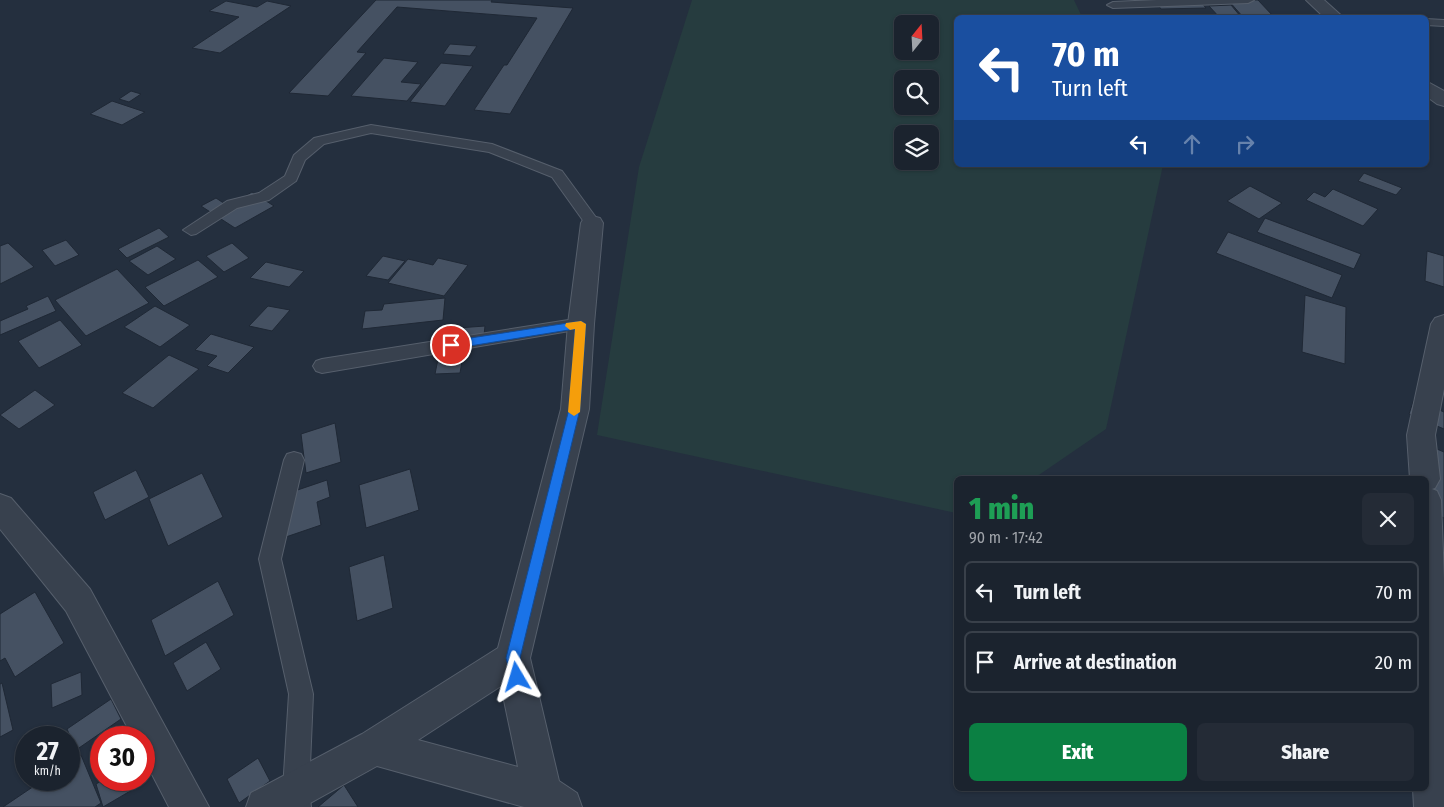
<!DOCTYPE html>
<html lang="en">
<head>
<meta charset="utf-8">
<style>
  body { margin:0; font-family:"Fira Sans Condensed",sans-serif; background:#242b36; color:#f1f3f6; height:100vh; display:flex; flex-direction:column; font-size:19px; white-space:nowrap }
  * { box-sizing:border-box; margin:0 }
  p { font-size:16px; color:#a0a4aa }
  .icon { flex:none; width:28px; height:28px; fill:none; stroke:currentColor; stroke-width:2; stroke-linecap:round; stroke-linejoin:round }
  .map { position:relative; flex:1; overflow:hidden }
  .panel { position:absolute; left:954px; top:476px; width:475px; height:315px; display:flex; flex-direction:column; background:#1b232e; border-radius:8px; box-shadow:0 1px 4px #0004,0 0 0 1px #39404a }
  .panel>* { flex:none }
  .hud { position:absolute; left:954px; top:15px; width:475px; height:152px; border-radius:8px; box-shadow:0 1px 4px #0004,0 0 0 1px #39404a; background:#1a4fa0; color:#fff; overflow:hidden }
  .needle { width:32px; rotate:18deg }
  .buttons { position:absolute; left:894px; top:15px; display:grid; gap:10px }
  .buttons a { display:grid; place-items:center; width:45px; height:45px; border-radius:8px; background:#1b232e; box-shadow:0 1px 4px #0004,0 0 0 1px #39404a; font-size:25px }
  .speed { position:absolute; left:15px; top:726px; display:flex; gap:10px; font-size:25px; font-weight:700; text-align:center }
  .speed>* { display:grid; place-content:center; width:65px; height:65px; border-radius:50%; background:#1b232e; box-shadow:0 1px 4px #0004,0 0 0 1px #39404a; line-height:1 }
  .speed small { font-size:12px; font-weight:400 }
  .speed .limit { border:8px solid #d22; background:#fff; color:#111 }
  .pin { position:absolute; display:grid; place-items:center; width:42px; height:42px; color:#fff; margin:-21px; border:2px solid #fff; border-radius:50%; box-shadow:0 1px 5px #0007 }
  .me { position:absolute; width:55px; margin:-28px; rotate:353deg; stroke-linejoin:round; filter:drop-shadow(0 0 4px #0008) }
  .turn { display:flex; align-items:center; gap:18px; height:105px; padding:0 15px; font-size:22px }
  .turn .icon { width:65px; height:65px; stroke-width:2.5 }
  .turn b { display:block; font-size:35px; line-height:42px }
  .lanes { display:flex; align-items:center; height:48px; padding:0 15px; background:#0003; justify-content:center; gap:25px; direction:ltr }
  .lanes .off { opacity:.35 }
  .round { display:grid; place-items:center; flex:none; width:52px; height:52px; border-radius:8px; background:#242b36 }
  .overview { display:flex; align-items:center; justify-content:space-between; height:85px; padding:0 15px }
  h1 { font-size:30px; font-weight:800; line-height:38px; color:#1e9e55 }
  .button { display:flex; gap:10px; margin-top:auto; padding:10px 15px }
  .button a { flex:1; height:58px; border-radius:8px; background:#0b8043; color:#fff; font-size:20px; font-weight:800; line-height:58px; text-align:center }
  .button a+a { background:#242b36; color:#f1f3f6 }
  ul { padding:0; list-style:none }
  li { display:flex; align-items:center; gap:15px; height:62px; margin:0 10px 8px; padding:0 5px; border:2px solid #39404a; border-radius:8px }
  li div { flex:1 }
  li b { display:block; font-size:19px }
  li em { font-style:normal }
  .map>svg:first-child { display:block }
</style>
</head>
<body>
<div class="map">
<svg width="1444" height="807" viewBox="0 0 1444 807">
  <rect width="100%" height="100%" fill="#242f3e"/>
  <path fill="#263c3f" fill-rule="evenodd" d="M 692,0 L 1074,0 L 1082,17 L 956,18 L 956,165 L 1163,165 L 1106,429 L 1033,479 L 956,479 L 956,513 L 597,435 L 639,167 ZM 902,24 L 930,24 L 930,51 L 902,51 ZM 902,79 L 930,79 L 930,106 L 902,106 ZM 902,134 L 930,134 L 930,161 L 902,161 Z"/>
  <g fill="#455162" stroke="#1f2835">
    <path d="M 376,0 L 492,0 L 491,2 L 573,8 L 510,114 L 474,110 L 504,65 L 507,65 L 537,18 L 397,7 L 357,52 L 366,53 L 328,96 L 289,93 Z"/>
    <path d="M 1154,0 L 1199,0 L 1206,8 L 1161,9 Z"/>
    <path d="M 1228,0 L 1258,0 L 1274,17 L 1243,17 Z"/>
    <path d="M 226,1 L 257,7 L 267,1 L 291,6 L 220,53 L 192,48 L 239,17 L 209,11 Z"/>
    <path d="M 1231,5 L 1241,17 L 1220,18 L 1209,6 Z"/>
    <path d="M 450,44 L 477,46 L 470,56 L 443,54 Z"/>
    <path d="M 384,58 L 418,62 L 401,82 L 421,84 L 407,101 L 351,96 Z"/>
    <path d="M 441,63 L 473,66 L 445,106 L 410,102 Z"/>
    <path d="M 131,91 L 141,94 L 129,102 L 119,99 Z"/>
    <path d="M 112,101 L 145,112 L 122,125 L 90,114 Z"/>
    <path d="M 1364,173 L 1402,188 L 1396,195 L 1358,181 Z"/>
    <path d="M 1250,186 L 1282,203 L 1259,219 L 1227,201 Z"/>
    <path d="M 1333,189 L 1378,209 L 1363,226 L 1306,200 L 1314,192 L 1325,197 Z"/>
    <path d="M 252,192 L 274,206 L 235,228 L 201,206 L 216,198 L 228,206 Z"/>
    <path d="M 1265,218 L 1361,254 L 1354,269 L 1257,232 Z"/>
    <path d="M 159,228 L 169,237 L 127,258 L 118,249 Z"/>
    <path d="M 1228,232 L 1342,275 L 1332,298 L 1216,253 Z"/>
    <path d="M 66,240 L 79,255 L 55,266 L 42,250 Z"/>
    <path d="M 8,243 L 34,267 L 0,284 L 0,246 Z"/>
    <path d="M 232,243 L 249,258 L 224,272 L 206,256 Z"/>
    <path d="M 157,246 L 176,259 L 148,275 L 129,261 Z"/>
    <path d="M 1427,251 L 1444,256 L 1444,287 L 1425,281 Z"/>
    <path d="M 383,256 L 405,261 L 388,280 L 366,276 Z"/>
    <path d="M 438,258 L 468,265 L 444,296 L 388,283 L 408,259 L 433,265 Z"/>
    <path d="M 198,260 L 218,277 L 164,306 L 145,287 Z"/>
    <path d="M 266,262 L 304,271 L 289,287 L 250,278 Z"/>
    <path d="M 117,269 L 149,303 L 86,336 L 55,300 Z"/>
    <path d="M 1305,295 L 1346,307 L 1345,364 L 1302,352 Z"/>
    <path d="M 48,296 L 56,311 L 0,335 L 0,321 L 28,309 L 26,306 Z"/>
    <path d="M 445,298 L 443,320 L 362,329 L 365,311 L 382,310 L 384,304 Z"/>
    <path d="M 155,306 L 190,325 L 160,347 L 124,327 Z"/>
    <path d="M 268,306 L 290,310 L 272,331 L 249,326 Z"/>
    <path d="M 60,320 L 82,345 L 39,368 L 18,341 Z"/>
    <path d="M 485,326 L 483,344 L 465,345 L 460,373 L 435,374 L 444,329 Z"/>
    <path d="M 211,334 L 254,347 L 228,373 L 207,366 L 217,356 L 195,350 Z"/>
    <path d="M 169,355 L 199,369 L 153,408 L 122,393 Z"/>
    <path d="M 35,390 L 55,405 L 19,429 L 0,415 Z"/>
    <path d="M 1414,399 L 1444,412 L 1444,429 L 1409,414 Z"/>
    <path d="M 335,423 L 341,462 L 306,473 L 301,434 Z"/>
    <path d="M 1413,439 L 1444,452 L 1444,518 L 1426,510 L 1426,479 Z"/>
    <path d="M 410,469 L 419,510 L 366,528 L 359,485 Z"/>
    <path d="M 136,470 L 149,497 L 105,520 L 93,492 Z"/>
    <path d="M 202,473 L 223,517 L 168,546 L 149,499 Z"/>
    <path d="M 327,480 L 330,497 L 317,502 L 321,525 L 280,539 L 274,498 Z"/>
    <path d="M 384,555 L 393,608 L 357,621 L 349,567 Z"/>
    <path d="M 218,581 L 234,615 L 165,656 L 151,620 Z"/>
    <path d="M 35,592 L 64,643 L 15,677 L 5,658 L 0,661 L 0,614 Z"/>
    <path d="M 206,642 L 221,669 L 187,691 L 173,663 Z"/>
    <path d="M 81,672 L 82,695 L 52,708 L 51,684 Z"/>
    <path d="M 2,683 L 13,730 L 0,737 L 0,684 Z"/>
    <path d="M 111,699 L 121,719 L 76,750 L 67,729 Z"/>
    <path d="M 81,755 L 101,803 L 95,807 L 3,807 L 43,780 L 69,780 L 69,763 Z"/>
    <path d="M 258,758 L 270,781 L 239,803 L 227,779 Z"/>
    <path d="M 103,780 L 128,780 L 132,790 L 103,807 L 96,784 Z"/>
    <path d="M 344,785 L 358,807 L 318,807 Z"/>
  </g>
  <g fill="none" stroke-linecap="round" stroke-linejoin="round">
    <g stroke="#565f6c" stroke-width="2">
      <g id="lane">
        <path d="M 1157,0 L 1254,0 L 1248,3 L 1113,8 L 1107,5 L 1113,2 Z"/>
        <path d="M 1426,19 L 1444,20 L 1444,26 L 1426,25 Z"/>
        <path d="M 371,125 L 492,144 L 562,171 L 600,223 L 597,226 L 587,226 L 552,177 L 489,152 L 371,133 L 324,144 L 305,160 L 296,181 L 269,200 L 237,208 L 196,234 L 191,235 L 183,230 L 227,201 L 259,193 L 285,176 L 294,155 L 314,138 Z"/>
        <path d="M 581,318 L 587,320 L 590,324 L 587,328 L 322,373 L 316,371 L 313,366 L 316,361 L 322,359 Z"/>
        <path d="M 294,452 L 301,454 L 304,460 L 281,559 L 313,694 L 309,789 L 311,807 L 285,807 L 283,789 L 289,694 L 259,559 L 284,460 L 287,454 Z"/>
      </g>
    </g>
    <g stroke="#565f6c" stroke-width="2">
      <g id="street">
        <path d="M 1306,0 L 1324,0 L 1344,18 L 1325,18 Z"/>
        <path d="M 1426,81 L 1444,91 L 1444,106 L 1437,104 L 1426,96 Z"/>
        <path d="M 592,216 L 600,218 L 603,223 L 594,324 L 589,409 L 530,658 L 559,781 L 577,793 L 582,807 L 524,807 L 377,766 L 303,807 L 246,807 L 251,793 L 362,734 L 498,648 L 561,409 L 568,324 L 581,223 L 584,218 ZM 501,686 L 518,767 L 418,740 Z"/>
        <path d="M 1444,315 L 1444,389 L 1435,435 L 1440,479 L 1435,488 L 1432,489 L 1437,491 L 1441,500 L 1444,579 L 1444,807 L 1414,807 L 1413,789 L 1426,789 L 1426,479 L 1410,479 L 1407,435 L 1431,324 L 1435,318 Z"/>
        <path d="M 0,494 L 11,498 L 90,589 L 209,807 L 169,807 L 144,759 L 144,738 L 133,738 L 66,611 L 0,529 Z"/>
      </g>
    </g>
    <use href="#lane" fill="#38414e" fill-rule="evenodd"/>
    <use href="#street" fill="#38414e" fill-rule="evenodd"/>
  </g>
  <path fill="#1a73e8" stroke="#114b97" d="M 581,321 L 586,324 L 580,409 L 520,658 L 525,677 L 522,682 L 517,684 L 512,682 L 506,658 L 569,409 L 575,329 L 451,349 L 446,345 L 451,341 Z"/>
  <path fill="#f59e0b" d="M 581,321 L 586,324 L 580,412 L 574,416 L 568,412 L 575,329 L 570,330 L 565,326 L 566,323 Z"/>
</svg>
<div class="buttons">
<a><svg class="needle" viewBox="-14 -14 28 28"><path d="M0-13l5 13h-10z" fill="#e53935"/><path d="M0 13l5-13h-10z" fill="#a0a4aa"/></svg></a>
<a><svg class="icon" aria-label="search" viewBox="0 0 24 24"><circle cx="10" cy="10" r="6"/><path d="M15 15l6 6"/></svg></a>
<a><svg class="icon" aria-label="layers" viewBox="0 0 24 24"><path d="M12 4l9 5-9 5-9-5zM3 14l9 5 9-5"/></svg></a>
</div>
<div class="speed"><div>27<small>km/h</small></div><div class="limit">30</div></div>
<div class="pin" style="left:451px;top:345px;background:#d93025"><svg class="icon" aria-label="arrive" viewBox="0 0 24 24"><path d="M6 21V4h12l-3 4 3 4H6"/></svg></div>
<svg class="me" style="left:517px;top:677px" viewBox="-20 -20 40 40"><path d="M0-17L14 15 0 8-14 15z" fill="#1a73e8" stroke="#fff" stroke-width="4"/></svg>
<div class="hud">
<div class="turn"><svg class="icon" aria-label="left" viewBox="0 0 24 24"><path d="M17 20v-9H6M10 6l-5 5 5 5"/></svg><div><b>70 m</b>Turn left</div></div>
<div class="lanes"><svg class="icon" aria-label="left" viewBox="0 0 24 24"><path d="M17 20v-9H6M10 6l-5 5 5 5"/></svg><svg class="icon off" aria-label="ahead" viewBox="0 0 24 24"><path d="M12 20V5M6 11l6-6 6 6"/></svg><svg class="icon off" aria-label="right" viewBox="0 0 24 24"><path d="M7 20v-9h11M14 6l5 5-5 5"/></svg></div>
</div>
<section class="panel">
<div class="overview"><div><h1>1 min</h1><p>90 m · 17:42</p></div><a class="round"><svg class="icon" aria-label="close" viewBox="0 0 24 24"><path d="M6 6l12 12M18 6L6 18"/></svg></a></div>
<ul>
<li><svg class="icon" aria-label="left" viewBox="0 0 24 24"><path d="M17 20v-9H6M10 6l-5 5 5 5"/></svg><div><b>Turn left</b></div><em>70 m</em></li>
<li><svg class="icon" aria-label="arrive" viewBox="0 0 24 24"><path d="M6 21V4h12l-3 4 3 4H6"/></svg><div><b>Arrive at destination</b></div><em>20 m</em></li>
</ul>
<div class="button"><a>Exit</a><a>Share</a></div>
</section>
</div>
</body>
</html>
